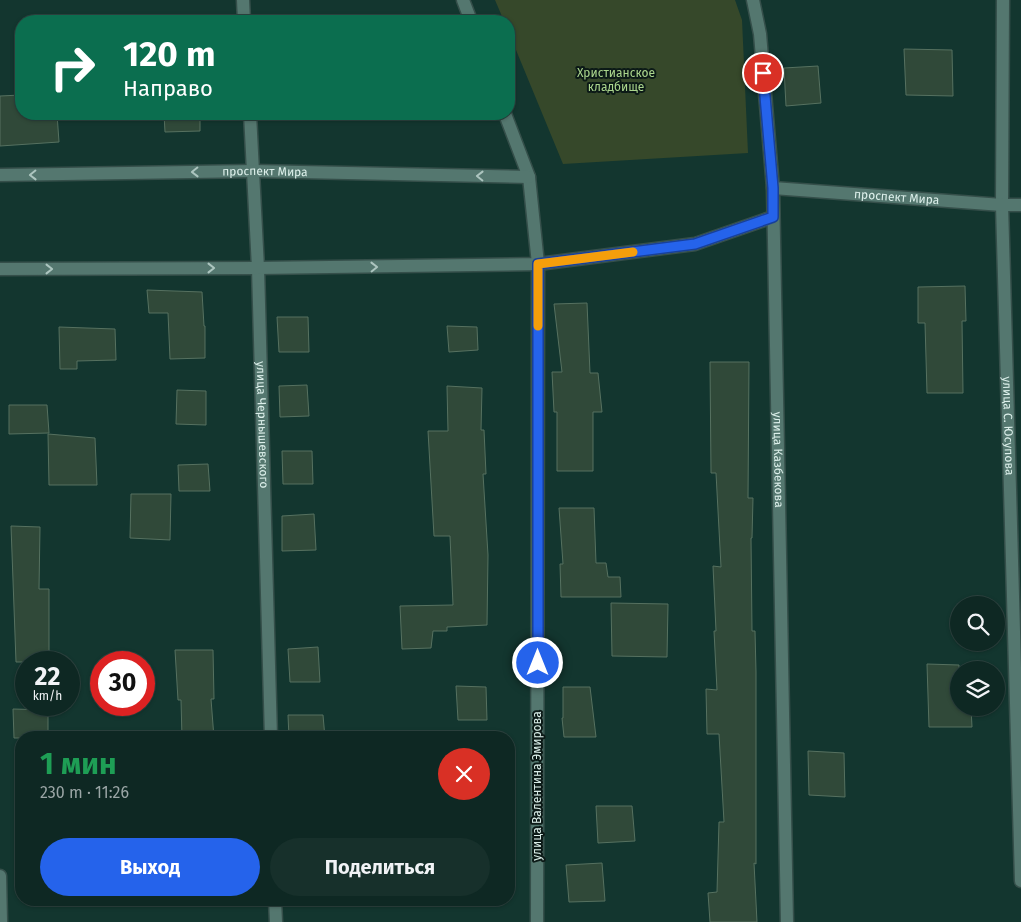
<!DOCTYPE html>
<html lang="ru">
<head>
<meta charset="utf-8">
<style>
  body { margin:0; font-family:"Fira Sans",sans-serif; background:#17302b; color:#f1f3f6; height:100vh; display:flex; flex-direction:column; font-size:19px; white-space:nowrap }
  * { box-sizing:border-box; margin:0 }
  p { font-size:16px; color:#9ba6a6 }
  .icon { flex:none; width:28px; height:28px; fill:none; stroke:currentColor; stroke-width:2; stroke-linecap:round; stroke-linejoin:round }
  .map { position:relative; flex:1; overflow:hidden }
  .details { position:absolute; left:15px; top:731px; width:500px; height:175px; display:flex; flex-direction:column; background:#0e2823; border-radius:20px; box-shadow:0 1px 4px #0004,0 0 0 1px #2e4441 }
  .details>* { flex:none }
  .guide { position:absolute; left:15px; top:15px; width:500px; height:105px; border-radius:20px; box-shadow:0 1px 4px #0004,0 0 0 1px #2e4441; background:#0b6e4f; color:#fff; overflow:hidden }
  .tools { position:absolute; left:950px; top:596px; display:grid; gap:10px }
  .tools a { display:grid; place-items:center; width:55px; height:55px; border-radius:50%; background:#0e2823; box-shadow:0 1px 4px #0004,0 0 0 1px #2e4441; font-size:25px }
  .speed { position:absolute; left:15px; top:651px; display:flex; gap:10px; font-size:25px; font-weight:700; text-align:center }
  .speed>* { display:grid; place-content:center; width:65px; height:65px; border-radius:50%; background:#0e2823; box-shadow:0 1px 4px #0004,0 0 0 1px #2e4441; line-height:1 }
  .speed small { font-size:12px; font-weight:400 }
  .speed .limit { border:8px solid #d22; background:#fff; color:#111 }
  .pin { position:absolute; display:grid; place-items:center; width:42px; height:42px; color:#fff; margin:-21px; border:2px solid #fff; border-radius:50%; box-shadow:0 1px 5px #0007 }
  .me { position:absolute; width:55px; margin:-28px; rotate:0deg; stroke-linejoin:round; filter:drop-shadow(0 0 4px #0008) }
  .turn { display:flex; align-items:center; gap:18px; height:105px; padding:0 25px; font-size:22px }
  .turn .icon { width:65px; height:65px; stroke-width:2.5 }
  .turn b { display:block; font-size:35px; line-height:42px }
  .round { display:grid; place-items:center; flex:none; width:52px; height:52px; border-radius:26px; background:#17302b }
  .overview { display:flex; align-items:center; justify-content:space-between; height:85px; padding:0 25px }
  h1 { font-size:30px; font-weight:700; line-height:38px; color:#1e9e55 }
  .action { display:flex; gap:10px; margin-top:auto; padding:10px 25px }
  .action a { flex:1; height:58px; border-radius:30px; background:#2563eb; color:#fff; font-size:20px; font-weight:700; line-height:58px; text-align:center }
  .action a+a { background:#17302b; color:#f1f3f6 }
  .map>svg:first-child { display:block }
</style>
</head>
<body>
<div class="map">
<svg width="1021" height="922" viewBox="0 0 1021 922">
  <rect width="100%" height="100%" fill="#13362f"/>
  <path fill="#36482a" d="M 495,0 L 735,0 L 742,20 L 748,153 L 563,164 L 509,33 L 509,21 L 504,21 Z"/>
  <g fill="#304939" stroke="#567160">
    <path d="M 904,49 L 952,50 L 953,96 L 906,95 Z"/>
    <path d="M 818,66 L 821,103 L 786,106 L 784,68 Z"/>
    <path d="M 21,95 L 21,114 L 57,114 L 59,142 L 0,146 L 0,96 Z"/>
    <path d="M 164,114 L 200,114 L 200,131 L 165,132 Z"/>
    <path d="M 965,286 L 966,321 L 962,321 L 963,393 L 927,393 L 925,323 L 918,323 L 918,287 Z"/>
    <path d="M 147,290 L 202,292 L 204,326 L 205,326 L 205,358 L 170,359 L 168,313 L 149,313 Z"/>
    <path d="M 587,303 L 590,373 L 598,373 L 602,412 L 593,412 L 593,471 L 557,471 L 557,412 L 554,412 L 552,372 L 562,372 L 554,304 Z"/>
    <path d="M 277,317 L 308,317 L 309,352 L 279,352 Z"/>
    <path d="M 447,326 L 477,327 L 478,350 L 449,352 Z"/>
    <path d="M 59,327 L 115,329 L 116,360 L 77,361 L 77,369 L 60,369 Z"/>
    <path d="M 710,362 L 749,362 L 748,498 L 753,498 L 752,538 L 751,538 L 752,631 L 755,631 L 756,672 L 756,864 L 754,863 L 757,922 L 710,922 L 708,893 L 717,892 L 719,822 L 724,822 L 719,734 L 707,734 L 706,689 L 717,690 L 714,631 L 716,631 L 713,566 L 721,567 L 716,473 L 711,473 Z"/>
    <path d="M 307,385 L 309,416 L 280,417 L 279,386 Z"/>
    <path d="M 447,386 L 482,388 L 481,430 L 484,430 L 486,474 L 483,474 L 488,555 L 487,625 L 447,627 L 447,631 L 433,631 L 431,648 L 402,649 L 400,606 L 453,605 L 450,536 L 434,536 L 428,431 L 448,431 Z"/>
    <path d="M 177,390 L 206,391 L 206,425 L 176,424 Z"/>
    <path d="M 9,405 L 47,405 L 49,433 L 9,434 Z"/>
    <path d="M 48,434 L 95,438 L 97,485 L 49,485 Z"/>
    <path d="M 282,451 L 312,451 L 313,484 L 283,484 Z"/>
    <path d="M 208,464 L 210,491 L 179,491 L 178,465 Z"/>
    <path d="M 131,494 L 171,494 L 170,540 L 130,538 Z"/>
    <path d="M 559,508 L 594,508 L 596,563 L 606,563 L 608,577 L 620,577 L 621,597 L 561,597 L 560,564 L 563,564 Z"/>
    <path d="M 314,514 L 316,550 L 282,551 L 282,516 Z"/>
    <path d="M 11,526 L 40,527 L 39,589 L 49,589 L 49,662 L 16,662 Z"/>
    <path d="M 611,603 L 668,604 L 667,657 L 612,656 Z"/>
    <path d="M 318,647 L 320,682 L 290,682 L 288,649 Z"/>
    <path d="M 175,650 L 213,650 L 214,699 L 211,699 L 214,738 L 182,738 L 181,700 L 178,700 Z"/>
    <path d="M 927,664 L 959,665 L 959,708 L 971,708 L 972,727 L 929,727 Z"/>
    <path d="M 456,686 L 486,687 L 487,720 L 458,720 Z"/>
    <path d="M 563,687 L 590,687 L 596,737 L 564,737 L 562,718 L 563,718 Z"/>
    <path d="M 13,709 L 48,710 L 48,738 L 14,738 Z"/>
    <path d="M 288,715 L 323,715 L 325,738 L 289,738 Z"/>
    <path d="M 808,751 L 844,753 L 845,797 L 809,795 Z"/>
    <path d="M 596,806 L 632,806 L 635,841 L 598,843 Z"/>
    <path d="M 602,863 L 605,901 L 569,902 L 566,865 Z"/>
  </g>
  <g fill="none" stroke-linecap="round" stroke-linejoin="round">
    <g stroke="#354f4a" stroke-width="15">
      <g id="minor">
        <path d="M 243,0 L 244,21"/>
        <path d="M 463,0 L 471,21"/>
        <path id="s1" d="M 753,0 L 760,34 L 773,188 L 787,922"/>
        <path id="s2" d="M 1003,0 L 1002,205 L 1021,881"/>
        <path id="s3" d="M 250,114 L 258,268 L 271,738"/>
        <path d="M 505,114 L 529,177 L 538,264 L 537,922"/>
        <path id="s4" d="M 0,175 L 254,171 L 529,177"/>
        <path id="s5" d="M 773,188 L 1002,205 L 1021,205"/>
        <path d="M 0,269 L 258,268 L 538,264 L 695,244 L 773,217"/>
        <path d="M 0,876 L 1,922"/>
        <path d="M 275,900 L 276,922"/>
      </g>
    </g>
    <use href="#minor" stroke="#54776f" stroke-width="12"/>
  </g>
  <defs><path id="oneway-chevron" d="M-2-3.5L2.5 0L-2 3.5" fill="none" stroke-width="1.6" stroke-linecap="round" stroke-linejoin="round" transform="scale(1.25)"/></defs>
  <g stroke="#acc5bf">
    <use href="#oneway-chevron" transform="translate(195 172) rotate(179)"/>
    <use href="#oneway-chevron" transform="translate(33 175) rotate(179)"/>
    <use href="#oneway-chevron" transform="translate(480 176) rotate(-179)"/>
    <use href="#oneway-chevron" transform="translate(374 267) rotate(-1)"/>
    <use href="#oneway-chevron" transform="translate(211 268)"/>
    <use href="#oneway-chevron" transform="translate(49 269)"/>
  </g>
  <g fill="none" stroke-linecap="round" stroke-linejoin="round">
    <g stroke="#184099" stroke-width="12">
      <path id="route" d="M 538,663 L 538,264 L 695,244 L 773,217 L 773,188 L 763,73"/>
    </g>
    <use href="#route" stroke="#2563eb" stroke-width="9"/>
    <path stroke="#f59e0b" stroke-width="9" d="M 538,326 L 538,264 L 633,252"/>
  </g>
  <g text-anchor="middle" dominant-baseline="central" stroke-width="4" stroke-linejoin="round" paint-order="stroke">
    <g font-size="12" fill="#abd68d" stroke="#0c1a17">
      <text x="616" y="73">Христианское<tspan x="616" dy="14">кладбище</tspan></text>
    </g>
    <g font-size="12" fill="#dcefea" stroke="#0c1a17">
      <text stroke="none"><textPath href="#s4" startOffset="265">проспект Мира</textPath></text>
      <text stroke="none"><textPath href="#s5" startOffset="124">проспект Мира</textPath></text>
      <text stroke="none"><textPath href="#s3" startOffset="311">улица Чернышевского</textPath></text>
      <text stroke="none"><textPath href="#s2" startOffset="426">улица С. Юсупова</textPath></text>
      <text stroke="none"><textPath href="#s1" startOffset="461">улица Казбекова</textPath></text>
      <text transform="translate(537 786) rotate(-90)">улица Валентина Эмирова</text>
    </g>
  </g>
</svg>
<div class="tools">
<a><svg class="icon" aria-label="search" viewBox="0 0 24 24"><circle cx="10" cy="10" r="6"/><path d="M15 15l6 6"/></svg></a>
<a><svg class="icon" aria-label="layers" viewBox="0 0 24 24"><path d="M12 4l9 5-9 5-9-5zM3 14l9 5 9-5"/></svg></a>
</div>
<div class="speed"><div>22<small>km/h</small></div><div class="limit">30</div></div>
<div class="pin" style="left:763px;top:73px;background:#d93025"><svg class="icon" aria-label="arrive" viewBox="0 0 24 24"><path d="M6 21V4h12l-3 4 3 4H6"/></svg></div>
<svg class="me" style="left:538px;top:663px" viewBox="-20 -20 40 40"><circle r="17" fill="#2563eb" stroke="#fff" stroke-width="3"/><path d="M0-11L8 9 0 5-8 9z" fill="#fff"/></svg>
<div class="guide">
<div class="turn"><svg class="icon" aria-label="right" viewBox="0 0 24 24"><path d="M7 20v-9h11M14 6l5 5-5 5"/></svg><div><b>120 m</b>Направо</div></div>
</div>
<section class="details">
<div class="overview"><div><h1>1 мин</h1><p>230 m · 11:26</p></div><a class="round" style="background:#d93025;color:#fff"><svg class="icon" aria-label="close" viewBox="0 0 24 24"><path d="M6 6l12 12M18 6L6 18"/></svg></a></div>
<div class="action"><a>Выход</a><a>Поделиться</a></div>
</section>
</div>
</body>
</html>
